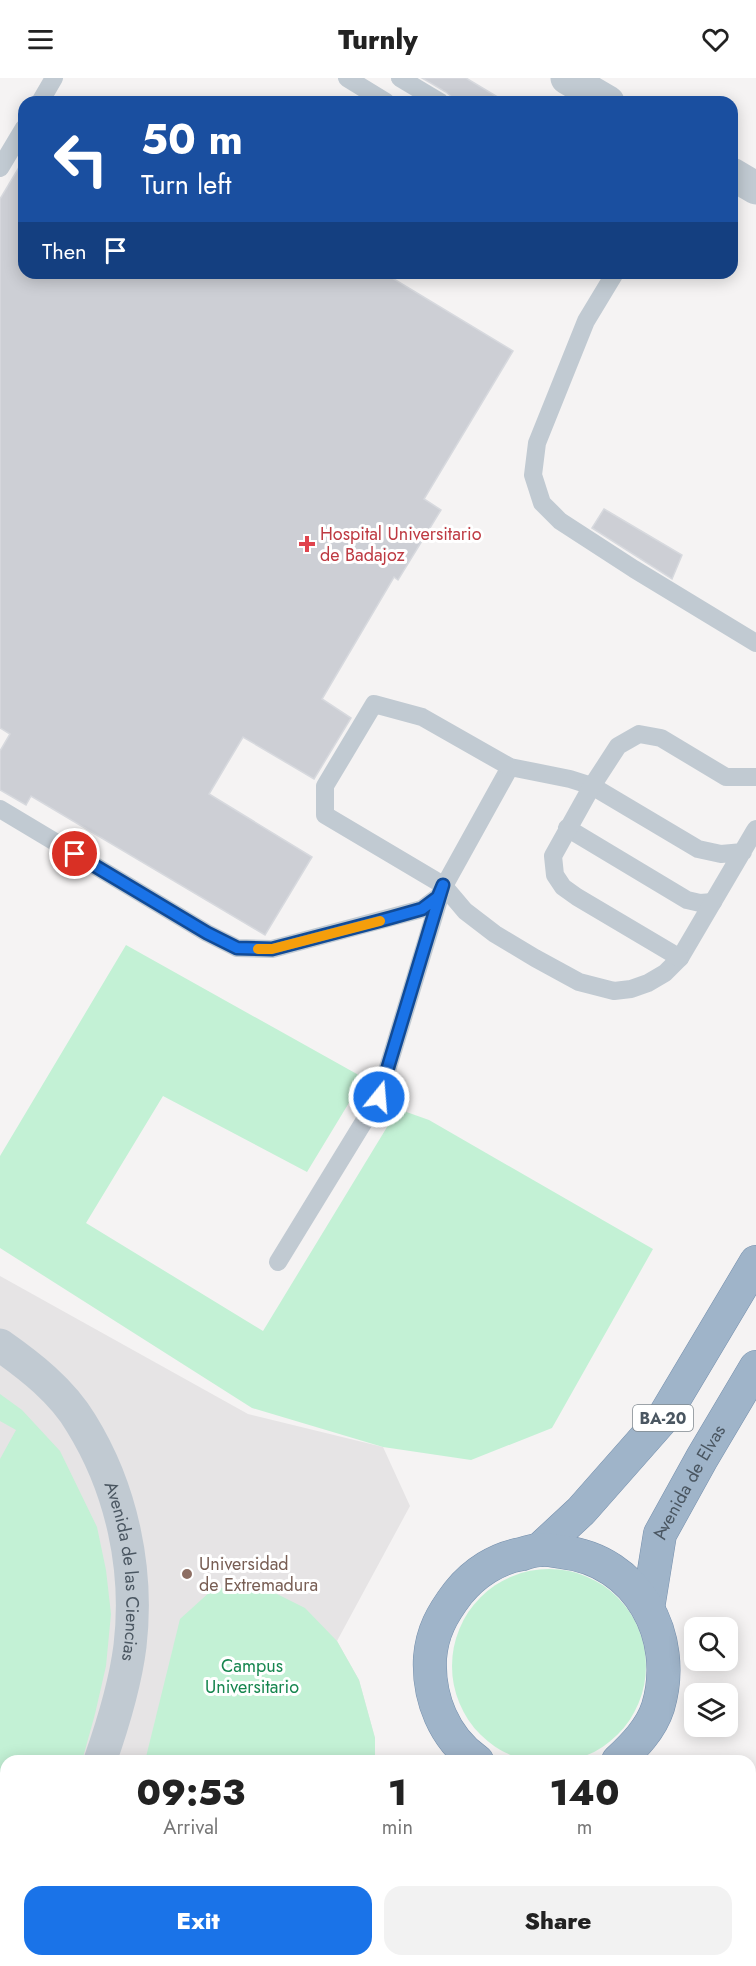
<!DOCTYPE html>
<html lang="en">
<head>
<meta charset="utf-8">
<style>
  body { margin:0; font-family:Jost,sans-serif; background:#f2f2f2; color:#222; height:100vh; display:flex; flex-direction:column; font-size:22px; white-space:nowrap }
  * { box-sizing:border-box; margin:0 }
  p { font-size:20px; color:#767676 }
  .icon { flex:none; width:33px; height:33px; fill:none; stroke:currentColor; stroke-width:2; stroke-linecap:round; stroke-linejoin:round }
  .map { position:relative; flex:1; overflow:hidden }
  .sheet { position:absolute; left:0px; top:1677px; width:756px; height:212px; display:flex; flex-direction:column; background:#fff; border-radius:18px 18px 0 0; box-shadow:0 3px 15px #0003 }
  .sheet>* { flex:none }
  .hud { position:absolute; left:18px; top:18px; width:720px; height:183px; border-radius:18px; box-shadow:0 3px 15px #0003; background:#1a4fa0; color:#fff; overflow:hidden }
  .buttons { position:absolute; left:684px; top:1539px; display:grid; gap:12px }
  .buttons a { display:grid; place-items:center; width:54px; height:54px; border-radius:12px; background:#fff; box-shadow:0 3px 15px #0003; font-size:30px }
  .pin { position:absolute; display:grid; place-items:center; width:51px; height:51px; color:#fff; margin:-26px; border:3px solid #fff; border-radius:50%; box-shadow:0 2px 6px #0007 }
  .me { position:absolute; width:66px; margin:-33px; rotate:17deg; stroke-linejoin:round; filter:drop-shadow(0 0 4px #0008) }
  .turn { display:flex; align-items:center; gap:21px; height:126px; padding:0 24px; font-size:27px }
  .turn .icon { width:78px; height:78px; stroke-width:2.5 }
  .turn b { display:block; font-size:42px; line-height:51px }
  .then { display:flex; align-items:center; height:57px; padding:0 24px; background:#0003; gap:12px; font-size:22px }
  .eta { display:flex; justify-content:space-evenly; align-items:center; height:102px; text-align:center }
  .eta b { font-size:36px; font-weight:800; line-height:42px }
  .primary-button { display:flex; gap:12px; margin-top:auto; padding:12px 24px }
  .primary-button a { flex:1; height:69px; border-radius:18px; background:#1a73e8; color:#fff; font-size:24px; font-weight:800; line-height:69px; text-align:center }
  .primary-button a+a { background:#f2f2f2; color:#222 }
  header { display:flex; justify-content:space-between; align-items:center; height:78px; padding:0 24px; background:#fff; font-size:27px; font-weight:800 }
  .map>svg:first-child { display:block }
</style>
</head>
<body>
<header><svg class="icon" aria-label="menu" viewBox="0 0 24 24"><path d="M4 6h16M4 12h16M4 18h16"/></svg>Turnly<svg class="icon" aria-label="heart" viewBox="0 0 24 24"><path d="M12 20l-8-8c-3-5 5-10 8-4 3-6 11-1 8 4z"/></svg></header>
<div class="map">
<svg width="756" height="1888" viewBox="0 0 756 1888">
  <rect width="100%" height="100%" fill="#f5f3f3"/>
  <path fill="#e6e4e5" d="M 0,1198 L 248,1336 L 383,1369 L 410,1428 L 337,1563 L 359,1602 L 375,1660 L 375,1683 L 6,1683 L 6,1882 L 285,1883 L 282,1888 L 0,1888 Z"/>
  <g fill="#c3f1d5">
    <path d="M 126,867 L 364,1000 L 307,1094 L 163,1018 L 86,1145 L 263,1253 L 398,1031 L 429,1042 L 653,1171 L 552,1350 L 471,1382 L 383,1369 L 252,1330 L 0,1170 L 0,1078 Z"/>
    <path d="M 0,1316 L 22,1332 L 60,1373 L 97,1449 L 106,1492 L 111,1536 L 106,1588 L 95,1636 L 82,1683 L 6,1683 L 6,1827 L 0,1838 L 0,1381 L 16,1352 L 0,1343 Z"/>
    <circle cx="549" cy="1588" r="97"/>
    <path d="M 253,1504 L 305,1530 L 337,1563 L 359,1602 L 375,1660 L 375,1683 L 145,1683 L 180,1541 L 212,1512 Z"/>
    <path d="M 29,1883 L 29,1882 L 285,1883 L 282,1888 L 26,1888 Z"/>
    <path d="M 514,1883 L 685,1883 L 681,1888 L 524,1888 Z"/>
  </g>
  <g fill="#cdcfd5" stroke="#d7d9de" stroke-width="1.5">
    <path d="M 422,0 L 466,0 L 506,24 L 458,24 L 446,14 Z"/>
    <path d="M 24,81 L 24,195 L 384,195 L 513,273 L 424,421 L 441,432 L 398,502 L 394,499 L 322,621 L 351,640 L 314,701 L 243,659 L 209,716 L 312,779 L 265,857 L 31,718 L 26,727 L 0,712 L 0,673 L 10,656 L 0,650 L 0,121 Z"/>
    <path d="M 604,431 L 682,477 L 672,501 L 592,450 Z"/>
  </g>
  <g fill="none" stroke-linecap="round" stroke-linejoin="round">
    <g stroke="#7690ad" stroke-width="34">
      <g id="trunk">
        <path d="M 539,1472 L 581,1433 L 663,1340 L 756,1184"/>
        <path id="s2" d="M 648,1530 L 660,1456 L 702,1380 L 756,1289"/>
        <path d="M 477,1683 C 444,1660 428,1620 430,1580 C 432,1554 442,1536 458,1515 C 474,1495 497,1480 522,1476 C 528,1474 534,1472 540,1472 C 547,1471 555,1473 562,1474 C 638,1482 679,1559 658,1629 C 651,1651 634,1668 618,1683"/>
        <path d="M 341,1888 L 344,1882"/>
        <path d="M 398,1888 L 401,1882"/>
      </g>
    </g>
    <g stroke="#c1cad2" stroke-width="18">
      <path d="M 347,0 L 386,24"/>
      <path d="M 400,0 L 440,24"/>
      <path d="M 40,24 L 54,0"/>
      <path d="M 0,90 L 24,50"/>
      <path d="M 615,195 L 586,243 L 537,365 L 533,397 L 542,425 L 560,443 L 634,491 L 756,565"/>
      <path d="M 0,731 L 207,855 L 237,870 L 272,871 L 422,831 L 438,819 L 510,689"/>
      <path d="M 567,750 L 687,822 L 700,825 L 713,824"/>
      <path d="M 743,774 L 721,776 L 698,771 L 592,708 L 570,701 L 510,689 L 422,639 L 374,626 L 325,708 L 325,737 L 443,807 L 465,833 L 495,856 L 535,880 L 579,904 L 614,913 L 631,911 L 648,905 L 665,895 L 680,880 L 754,754 L 756,751"/>
      <path d="M 680,880 L 577,819 L 563,809 L 555,797 L 553,778 L 592,708 L 618,668 L 639,656 L 661,660 L 726,699 L 756,699"/>
      <path d="M 278,1184 L 379,1019 L 441,815"/>
    </g>
    <g stroke="#c1cad2" stroke-width="33">
      <path d="M 567,0 L 608,24"/>
      <path d="M 732,96 L 756,110"/>
      <path id="s1" d="M 0,1267 C 30,1288 62,1313 81,1345 C 122,1411 139,1492 130,1568 C 125,1608 113,1646 100,1683"/>
      <path d="M 750,1864 L 756,1853"/>
      <path d="M 0,1869 L 6,1859"/>
      <path d="M 736,1888 L 739,1882"/>
    </g>
    <use href="#trunk" stroke="#9fb4c9" stroke-width="33"/>
  </g>
  <g fill="none" stroke-linecap="round" stroke-linejoin="round">
    <g stroke="#114b97" stroke-width="15">
      <path id="route" d="M 75,776 L 207,855 L 237,870 L 272,871 L 390,840 L 422,831 L 438,819 L 443,807 L 379,1019"/>
    </g>
    <use href="#route" stroke="#1a73e8" stroke-width="10"/>
    <path stroke="#f59e0b" stroke-width="10" d="M 258,871 L 272,871 L 380,843"/>
  </g>
  <path fill="#e0444e" stroke="#fff" stroke-width="2" d="M304 457h6v6h6v6h-6v6h-6v-6h-6v-6h6z"/>
  <circle fill="#8d6e63" stroke="#fff" stroke-width="2" cx="187" cy="1496" r="6"/>
  <g text-anchor="middle" dominant-baseline="central" stroke-width="6" stroke-linejoin="round" paint-order="stroke">
    <rect fill="#fff" stroke="#808990" stroke-width="1.5" x="633" y="1327" width="60" height="26" rx="4.5"/>
    <g font-size="16" font-weight="bold" fill="#4a5661">
      <text x="663" y="1340">BA-20</text>
    </g>
    <g font-size="18" fill="#be3a42" stroke="#fff" text-anchor="start">
      <text x="320" y="456">Hospital Universitario<tspan x="320" dy="21">de Badajoz</tspan></text>
    </g>
    <g font-size="18" fill="#4a5661" stroke="#fff">
      <text stroke="none"><textPath href="#s2" startOffset="134">Avenida de Elvas</textPath></text>
      <text stroke="none"><textPath href="#s1" startOffset="270">Avenida de las Ciencias</textPath></text>
    </g>
    <g font-size="18" fill="#785e54" stroke="#fff" text-anchor="start">
      <text x="199" y="1486">Universidad<tspan x="199" dy="21">de Extremadura</tspan></text>
    </g>
    <g font-size="18" fill="#17864f" stroke="#fff">
      <text x="252" y="1588">Campus<tspan x="252" dy="21">Universitario</tspan></text>
    </g>
  </g>
</svg>
<div class="buttons">
<a><svg class="icon" aria-label="search" viewBox="0 0 24 24"><circle cx="10" cy="10" r="6"/><path d="M15 15l6 6"/></svg></a>
<a><svg class="icon" aria-label="layers" viewBox="0 0 24 24"><path d="M12 4l9 5-9 5-9-5zM3 14l9 5 9-5"/></svg></a>
</div>
<div class="pin" style="left:75px;top:776px;background:#d93025"><svg class="icon" aria-label="arrive" viewBox="0 0 24 24"><path d="M6 21V4h12l-3 4 3 4H6"/></svg></div>
<svg class="me" style="left:379px;top:1019px" viewBox="-20 -20 40 40"><circle r="17" fill="#1a73e8" stroke="#fff" stroke-width="3"/><path d="M0-11L8 9 0 5-8 9z" fill="#fff"/></svg>
<div class="hud">
<div class="turn"><svg class="icon" aria-label="left" viewBox="0 0 24 24"><path d="M17 20v-9H6M10 6l-5 5 5 5"/></svg><div><b>50 m</b>Turn left</div></div>
<div class="then">Then<svg class="icon" aria-label="arrive" viewBox="0 0 24 24"><path d="M6 21V4h12l-3 4 3 4H6"/></svg></div>
</div>
<section class="sheet">
<div class="eta">
<div><b>09:53</b><p>Arrival</p></div>
<div><b>1</b><p>min</p></div>
<div><b>140</b><p>m</p></div>
</div>
<div class="primary-button"><a>Exit</a><a>Share</a></div>
</section>
</div>
</body>
</html>
